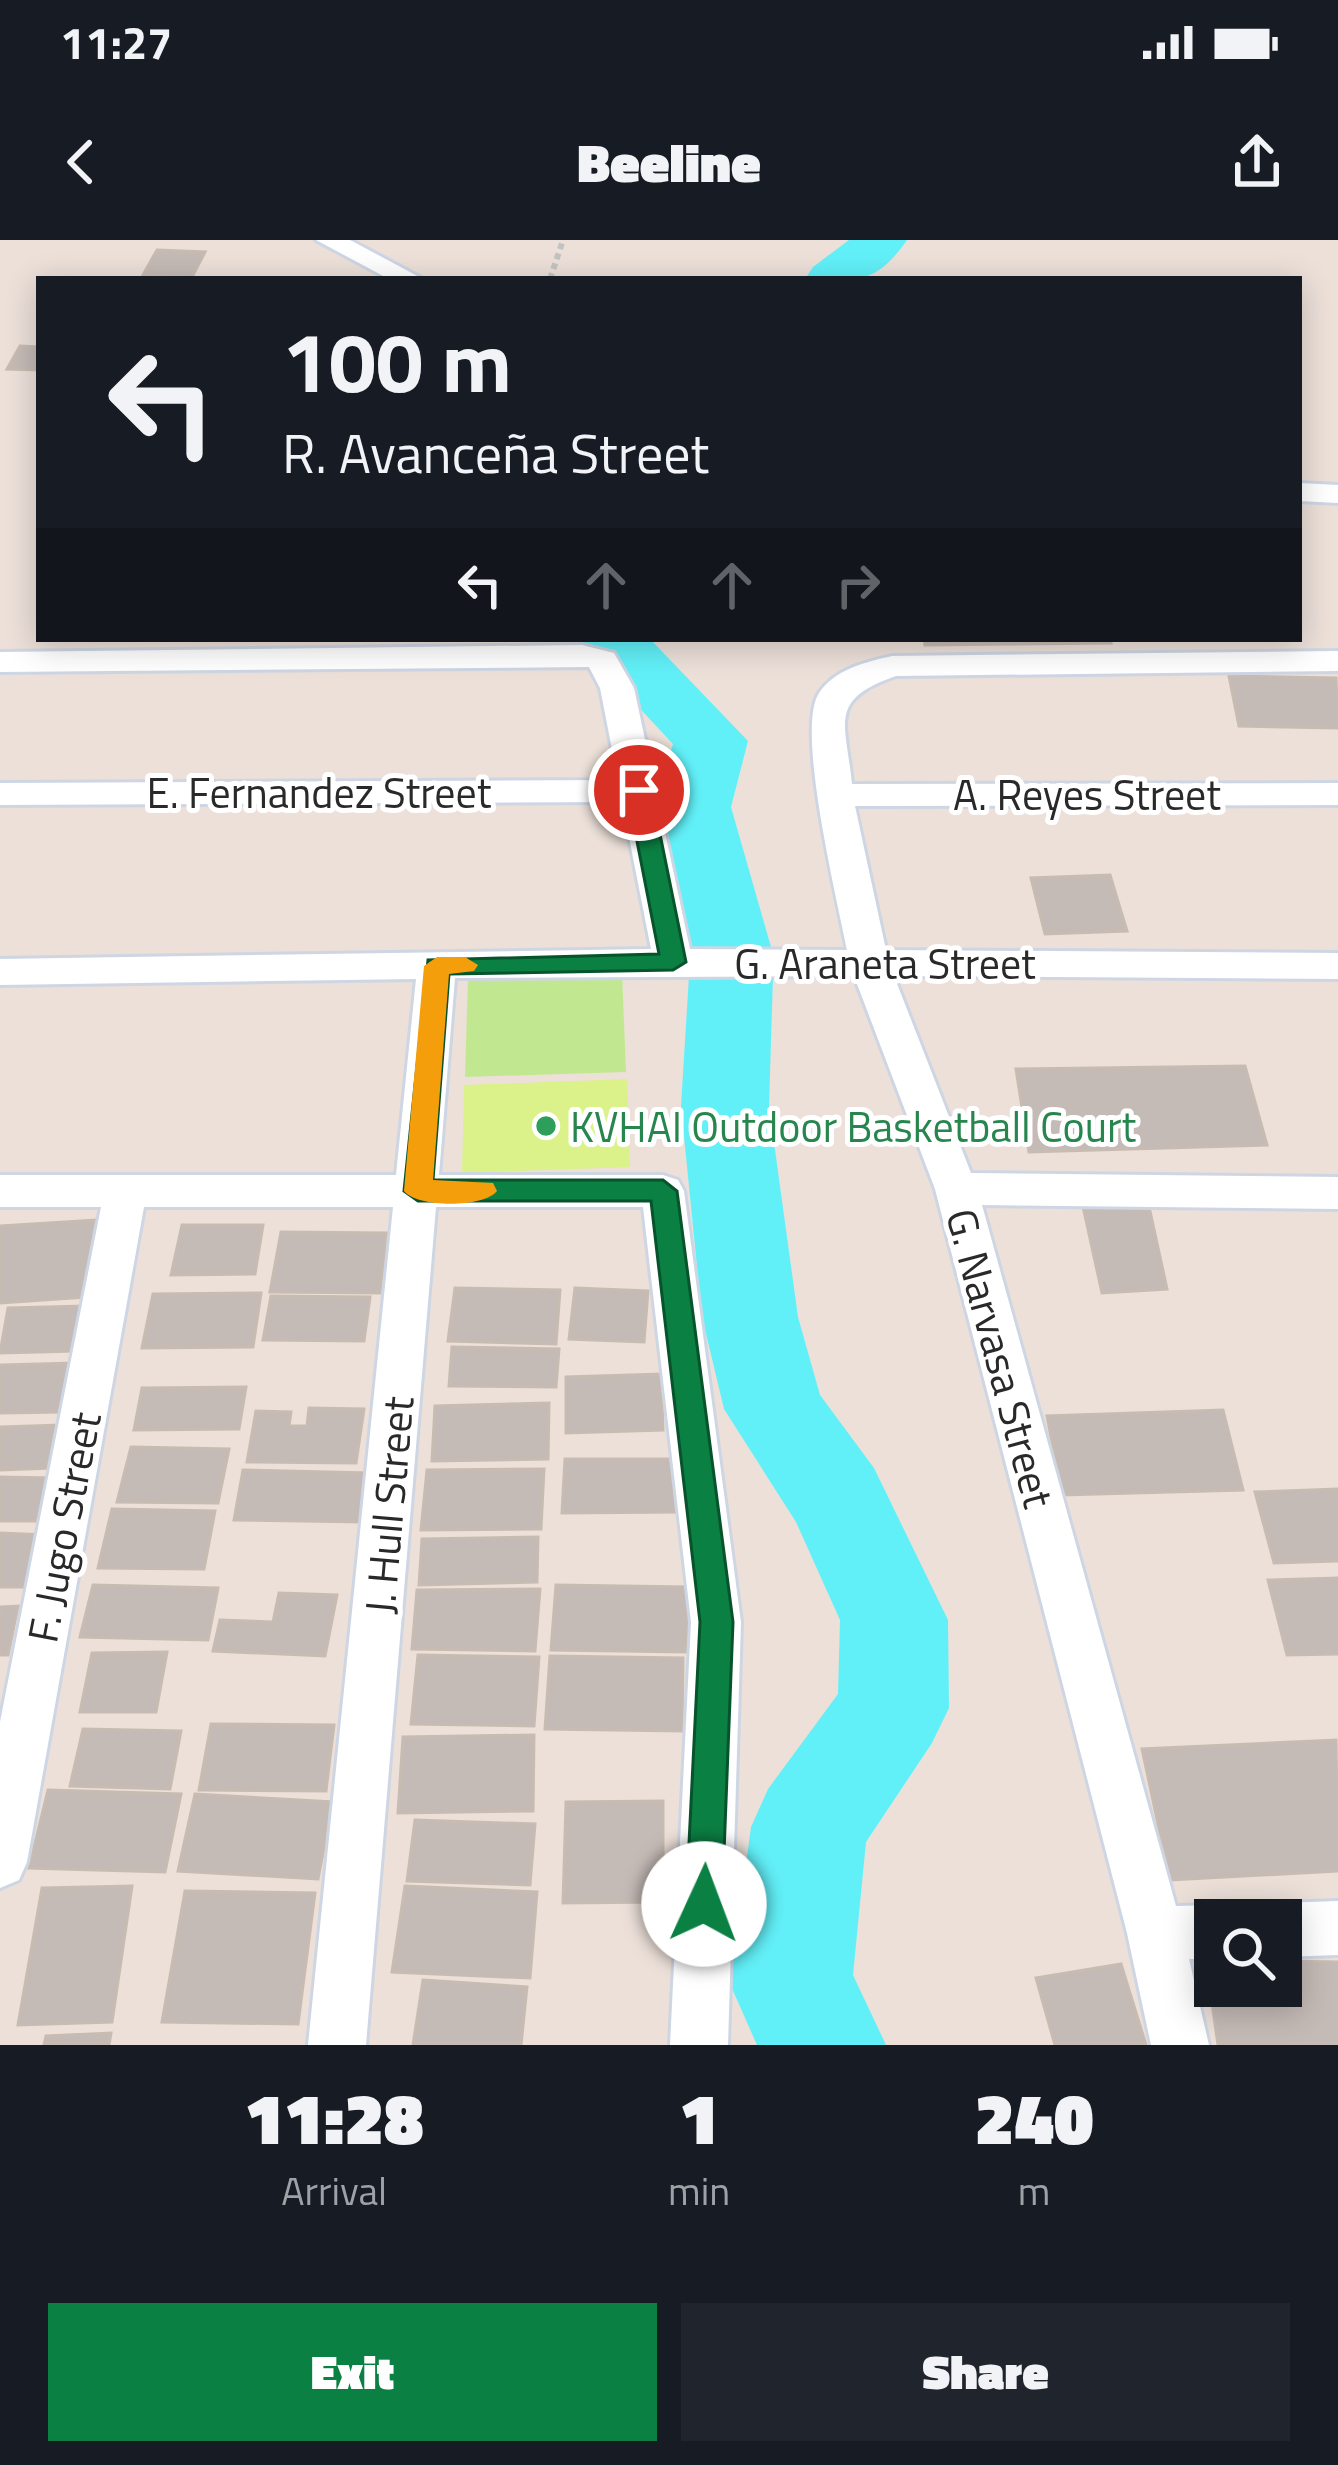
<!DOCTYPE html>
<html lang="en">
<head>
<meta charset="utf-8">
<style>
  body { margin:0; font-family:"Titillium Web",sans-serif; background:#20242c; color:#f1f3f6; height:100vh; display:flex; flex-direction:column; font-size:45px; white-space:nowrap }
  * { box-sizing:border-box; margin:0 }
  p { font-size:39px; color:#9ea1a6 }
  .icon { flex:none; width:66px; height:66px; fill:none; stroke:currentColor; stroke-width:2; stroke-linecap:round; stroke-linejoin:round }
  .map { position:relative; height:1805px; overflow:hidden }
  .sheet { display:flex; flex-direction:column; background:#171b24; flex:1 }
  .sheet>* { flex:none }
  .hud { position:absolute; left:36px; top:36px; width:1266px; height:366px; border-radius:0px; box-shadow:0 6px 30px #0003; background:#171b24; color:#f1f3f6; overflow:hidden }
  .buttons { position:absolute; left:1194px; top:1659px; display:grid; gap:24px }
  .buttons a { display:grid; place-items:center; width:108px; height:108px; border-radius:0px; background:#171b24; box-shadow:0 6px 30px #0003; font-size:60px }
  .pin { position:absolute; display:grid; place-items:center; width:102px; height:102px; color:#fff; margin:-51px; border:6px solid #fff; border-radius:50%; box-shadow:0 3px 12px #0007 }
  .me { position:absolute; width:132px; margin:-66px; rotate:2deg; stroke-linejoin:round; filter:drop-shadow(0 0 9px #0008) }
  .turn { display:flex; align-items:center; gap:42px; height:252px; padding:0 48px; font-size:54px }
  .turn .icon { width:156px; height:156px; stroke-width:2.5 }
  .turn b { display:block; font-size:84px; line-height:102px }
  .lanes { display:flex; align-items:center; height:114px; padding:0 48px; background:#0003; justify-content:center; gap:60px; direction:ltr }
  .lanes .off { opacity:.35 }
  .eta { display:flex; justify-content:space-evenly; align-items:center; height:204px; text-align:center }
  .eta b { font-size:72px; font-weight:800; line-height:84px }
  .primary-button { display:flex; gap:24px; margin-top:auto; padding:24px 48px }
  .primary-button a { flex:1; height:138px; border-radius:0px; background:#0b8043; color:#fff; font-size:48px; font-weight:800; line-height:138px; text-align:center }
  .primary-button a+a { background:#20242c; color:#f1f3f6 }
  .status { display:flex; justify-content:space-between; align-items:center; height:84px; padding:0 60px; background:#171b24; direction:ltr }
  .status svg { height:33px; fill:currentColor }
  header { display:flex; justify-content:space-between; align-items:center; height:156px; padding:0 48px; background:#171b24; font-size:54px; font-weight:800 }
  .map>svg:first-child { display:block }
</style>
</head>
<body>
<div class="status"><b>11:27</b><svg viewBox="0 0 49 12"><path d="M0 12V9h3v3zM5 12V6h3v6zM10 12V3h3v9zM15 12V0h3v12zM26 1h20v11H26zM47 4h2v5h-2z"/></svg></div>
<header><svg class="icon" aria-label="back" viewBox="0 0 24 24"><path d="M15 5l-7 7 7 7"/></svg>Beeline<svg class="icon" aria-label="share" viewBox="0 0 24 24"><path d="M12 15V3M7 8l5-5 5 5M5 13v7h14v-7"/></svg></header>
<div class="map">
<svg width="1338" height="1805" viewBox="0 0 1338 1805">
  <rect width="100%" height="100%" fill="#ece0d9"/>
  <path fill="#c1e890" d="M 622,732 L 626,832 L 465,837 L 468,737 Z"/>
  <path fill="#dbf18a" d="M 627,839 L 630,927 L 462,933 L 464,845 Z"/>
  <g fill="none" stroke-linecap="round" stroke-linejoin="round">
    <g fill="#62f0f8" fill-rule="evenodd">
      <path d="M 849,0 L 907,0 C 874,47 857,39 805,39 L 813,27 Z"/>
      <path d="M 575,399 L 650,399 L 748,501 L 731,567 L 773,714 L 766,725 L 773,736 L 769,866 L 798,1077 L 820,1155 L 874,1228 L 948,1380 L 949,1468 L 932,1503 L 866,1602 L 853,1735 L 886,1805 L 757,1805 L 730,1744 L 751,1587 L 768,1549 L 838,1454 L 840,1380 L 796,1282 L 724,1169 L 702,1077 L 681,866 L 689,736 L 697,724 L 653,567 L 673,504 Z"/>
    </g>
  </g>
  <g fill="#c4bab6" stroke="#c8bcb2" stroke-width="3">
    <path d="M 157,10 L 205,12 L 192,37 L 143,35 Z"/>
    <path d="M 20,106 L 39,107 L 39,130 L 7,129 Z"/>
    <path d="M 924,399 L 1110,399 L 1111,403 L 925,405 Z"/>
    <path d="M 1229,436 L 1336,438 L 1338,488 L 1239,486 Z"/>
    <path d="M 1110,635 L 1127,691 L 1045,694 L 1031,638 Z"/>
    <path d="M 1245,826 L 1267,905 L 1029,912 L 1016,829 Z"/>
    <path d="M 1082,962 L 1148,962 L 1167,1049 L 1102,1053 Z"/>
    <path d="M 95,980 L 86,1057 L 0,1063 L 0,986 Z"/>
    <path d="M 182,985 L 263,985 L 255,1034 L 171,1035 Z"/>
    <path d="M 281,992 L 387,993 L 380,1053 L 270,1052 Z"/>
    <path d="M 455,1048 L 560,1050 L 556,1104 L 448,1101 Z"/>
    <path d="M 575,1048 L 648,1051 L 644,1102 L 569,1099 Z"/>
    <path d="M 261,1053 L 253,1107 L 142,1108 L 153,1054 Z"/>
    <path d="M 271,1056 L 370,1057 L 364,1101 L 263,1100 Z"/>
    <path d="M 85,1066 L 75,1111 L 0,1113 L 8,1068 Z"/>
    <path d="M 452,1107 L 559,1109 L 556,1147 L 449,1146 Z"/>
    <path d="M 75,1123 L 64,1172 L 0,1173 L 0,1125 Z"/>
    <path d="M 661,1134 L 663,1190 L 566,1193 L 566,1137 Z"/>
    <path d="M 246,1147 L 239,1189 L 134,1190 L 142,1148 Z"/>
    <path d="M 549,1163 L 548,1219 L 432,1221 L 435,1166 Z"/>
    <path d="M 309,1168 L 364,1169 L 356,1223 L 247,1222 L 256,1171 L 291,1172 L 289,1186 L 307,1186 Z"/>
    <path d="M 1223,1170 L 1243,1250 L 1062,1255 L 1047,1176 Z"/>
    <path d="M 60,1185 L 51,1228 L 0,1230 L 0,1187 Z"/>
    <path d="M 131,1207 L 229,1209 L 218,1263 L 117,1262 Z"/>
    <path d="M 565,1219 L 680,1219 L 679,1272 L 562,1273 Z"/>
    <path d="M 544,1229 L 541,1289 L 421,1290 L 427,1230 Z"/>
    <path d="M 243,1230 L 370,1233 L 363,1282 L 234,1280 Z"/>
    <path d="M 0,1237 L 53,1238 L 43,1281 L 0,1281 Z"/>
    <path d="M 1338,1249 L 1338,1321 L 1274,1323 L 1255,1252 Z"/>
    <path d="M 112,1269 L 215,1271 L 204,1329 L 98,1328 Z"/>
    <path d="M 0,1293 L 46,1295 L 32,1347 L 0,1347 Z"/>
    <path d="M 538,1297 L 537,1342 L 419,1345 L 422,1299 Z"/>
    <path d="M 1338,1338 L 1338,1414 L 1287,1415 L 1268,1340 Z"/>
    <path d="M 93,1345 L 218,1348 L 208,1400 L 80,1397 Z"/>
    <path d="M 556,1345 L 689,1347 L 687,1412 L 551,1410 Z"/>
    <path d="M 540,1349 L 535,1411 L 412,1409 L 417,1350 Z"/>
    <path d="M 279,1353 L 337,1355 L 325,1416 L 213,1411 L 220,1380 L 273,1382 Z"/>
    <path d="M 18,1366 L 8,1415 L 0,1415 L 0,1367 Z"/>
    <path d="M 167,1412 L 156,1472 L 80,1472 L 92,1413 Z"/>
    <path d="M 418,1415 L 539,1417 L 534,1486 L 411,1484 Z"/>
    <path d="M 550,1416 L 683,1418 L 682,1491 L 545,1489 Z"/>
    <path d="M 211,1484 L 334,1485 L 326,1551 L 199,1550 Z"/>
    <path d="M 83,1489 L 181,1491 L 170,1549 L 70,1546 Z"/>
    <path d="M 534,1495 L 533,1571 L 398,1573 L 403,1497 Z"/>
    <path d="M 1336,1500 L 1338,1631 L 1170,1640 L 1142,1509 Z"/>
    <path d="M 48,1550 L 181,1554 L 165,1632 L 29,1628 Z"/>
    <path d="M 195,1554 L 333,1562 L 318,1639 L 178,1631 Z"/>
    <path d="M 663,1561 L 663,1662 L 563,1663 L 566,1562 Z"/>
    <path d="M 415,1580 L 535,1584 L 530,1645 L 407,1641 Z"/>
    <path d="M 132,1646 L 112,1782 L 18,1785 L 42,1648 Z"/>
    <path d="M 405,1646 L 537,1652 L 530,1738 L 392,1732 Z"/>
    <path d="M 185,1651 L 315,1653 L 298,1784 L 162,1782 Z"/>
    <path d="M 1206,1720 L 1215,1720 L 1215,1746 L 1281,1746 L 1281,1721 L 1338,1722 L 1338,1805 L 1218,1805 Z"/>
    <path d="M 1121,1724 L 1146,1805 L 1055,1805 L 1036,1738 Z"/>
    <path d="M 423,1740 L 527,1747 L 521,1805 L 413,1805 Z"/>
    <path d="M 111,1793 L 109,1805 L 44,1805 L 46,1796 Z"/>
  </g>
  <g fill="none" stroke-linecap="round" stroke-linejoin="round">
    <g stroke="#ced6e3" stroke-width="6">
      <g id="minor">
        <path d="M 316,0 L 350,0 L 423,39 L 389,39 Z"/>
        <path d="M 1299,243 L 1338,245 L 1338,263 L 1299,261 Z"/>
        <path d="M 582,405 L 614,413 L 634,448 L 690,709 L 847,710 C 838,662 795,489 819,453 C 835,429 866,422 892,416 L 1338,411 L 1338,431 L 896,436 C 827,460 846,482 852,544 L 1338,543 L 1338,565 L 855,566 L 886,710 L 1338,713 L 1338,739 L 894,736 L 971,933 L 1338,937 L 1338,969 L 982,965 L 1176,1666 L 1215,1665 L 1235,1673 L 1238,1680 L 1215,1680 L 1215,1719 L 1189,1719 L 1209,1805 L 1151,1805 L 1127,1693 L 935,949 L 854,736 L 455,738 L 439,935 L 663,935 L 678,940 L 684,951 L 741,1382 L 728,1805 L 670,1805 L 691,1382 L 643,967 L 436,967 L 366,1805 L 308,1805 L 393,967 L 144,967 L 27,1622 L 19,1640 L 0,1648 L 0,1482 L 101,967 L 0,967 L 0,935 L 396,935 L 416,739 L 0,745 L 0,719 L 651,709 L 622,562 L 0,565 L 0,543 L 618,540 L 600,448 L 589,427 L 0,432 L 0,412 Z"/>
        <path d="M 1338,1661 L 1338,1715 L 1281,1717 L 1281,1680 L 1257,1680 L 1261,1671 L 1281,1663 Z"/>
      </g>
    </g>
    <path stroke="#c3c3c3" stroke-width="6" stroke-dasharray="6 4.5" stroke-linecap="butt" d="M 550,39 L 563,0"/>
    <use href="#minor" fill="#fff" fill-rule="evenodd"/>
  </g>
  <path fill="#0b8043" stroke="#07532c" stroke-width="3" d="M 639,543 L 651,550 L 686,722 L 673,730 L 449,734 L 433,940 L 663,940 L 677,951 L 733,1382 L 722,1664 L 717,1676 L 704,1681 L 692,1676 L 686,1664 L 700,1382 L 651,961 L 418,961 L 404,951 L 428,720 L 659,714 L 627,550 Z"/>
  <path fill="#f59e0b" d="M 437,717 L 465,717 L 478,725 L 474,731 L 449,734 L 433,940 L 493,943 L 497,951 C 484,968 417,968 404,951 L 424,726 Z"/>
  <circle fill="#2e9e5b" stroke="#fff" stroke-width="4.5" cx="546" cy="886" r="12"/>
  <g text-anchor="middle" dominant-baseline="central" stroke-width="10" stroke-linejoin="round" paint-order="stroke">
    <g font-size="42" fill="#292929" stroke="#fff">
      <text x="319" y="552">E. Fernandez Street</text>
      <text x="1087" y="554">A. Reyes Street</text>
      <text x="885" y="723">G. Araneta Street</text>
      <text transform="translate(1001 1118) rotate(75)">G. Narvasa Street</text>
      <text transform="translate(388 1265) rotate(-85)">J. Hull Street</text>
      <text transform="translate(63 1287) rotate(-79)">F. Jugo Street</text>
    </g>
    <g font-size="42" fill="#27864d" stroke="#fff" text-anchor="start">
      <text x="570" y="886">KVHAI Outdoor Basketball Court</text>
    </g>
  </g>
</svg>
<div class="buttons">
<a><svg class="icon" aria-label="search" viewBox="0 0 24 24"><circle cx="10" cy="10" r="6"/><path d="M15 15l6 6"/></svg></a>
</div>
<div class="pin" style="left:639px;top:550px;background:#d93025"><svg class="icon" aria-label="arrive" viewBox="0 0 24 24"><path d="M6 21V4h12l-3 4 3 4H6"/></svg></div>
<svg class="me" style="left:704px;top:1664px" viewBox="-20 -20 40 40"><circle r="19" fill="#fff"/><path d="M0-13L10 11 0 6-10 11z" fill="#0b8043"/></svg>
<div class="hud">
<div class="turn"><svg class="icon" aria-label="left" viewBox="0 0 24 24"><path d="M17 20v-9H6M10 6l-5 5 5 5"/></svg><div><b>100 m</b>R. Avanceña Street</div></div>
<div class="lanes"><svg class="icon" aria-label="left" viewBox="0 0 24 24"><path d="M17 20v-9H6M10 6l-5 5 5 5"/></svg><svg class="icon off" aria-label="ahead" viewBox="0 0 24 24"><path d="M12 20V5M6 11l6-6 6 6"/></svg><svg class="icon off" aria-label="ahead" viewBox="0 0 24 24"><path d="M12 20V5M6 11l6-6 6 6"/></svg><svg class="icon off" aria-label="right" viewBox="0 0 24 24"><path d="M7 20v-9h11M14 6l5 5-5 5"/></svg></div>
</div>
</div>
<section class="sheet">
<div class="eta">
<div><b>11:28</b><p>Arrival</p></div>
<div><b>1</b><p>min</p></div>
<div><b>240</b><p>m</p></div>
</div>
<div class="primary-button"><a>Exit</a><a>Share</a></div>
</section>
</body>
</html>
